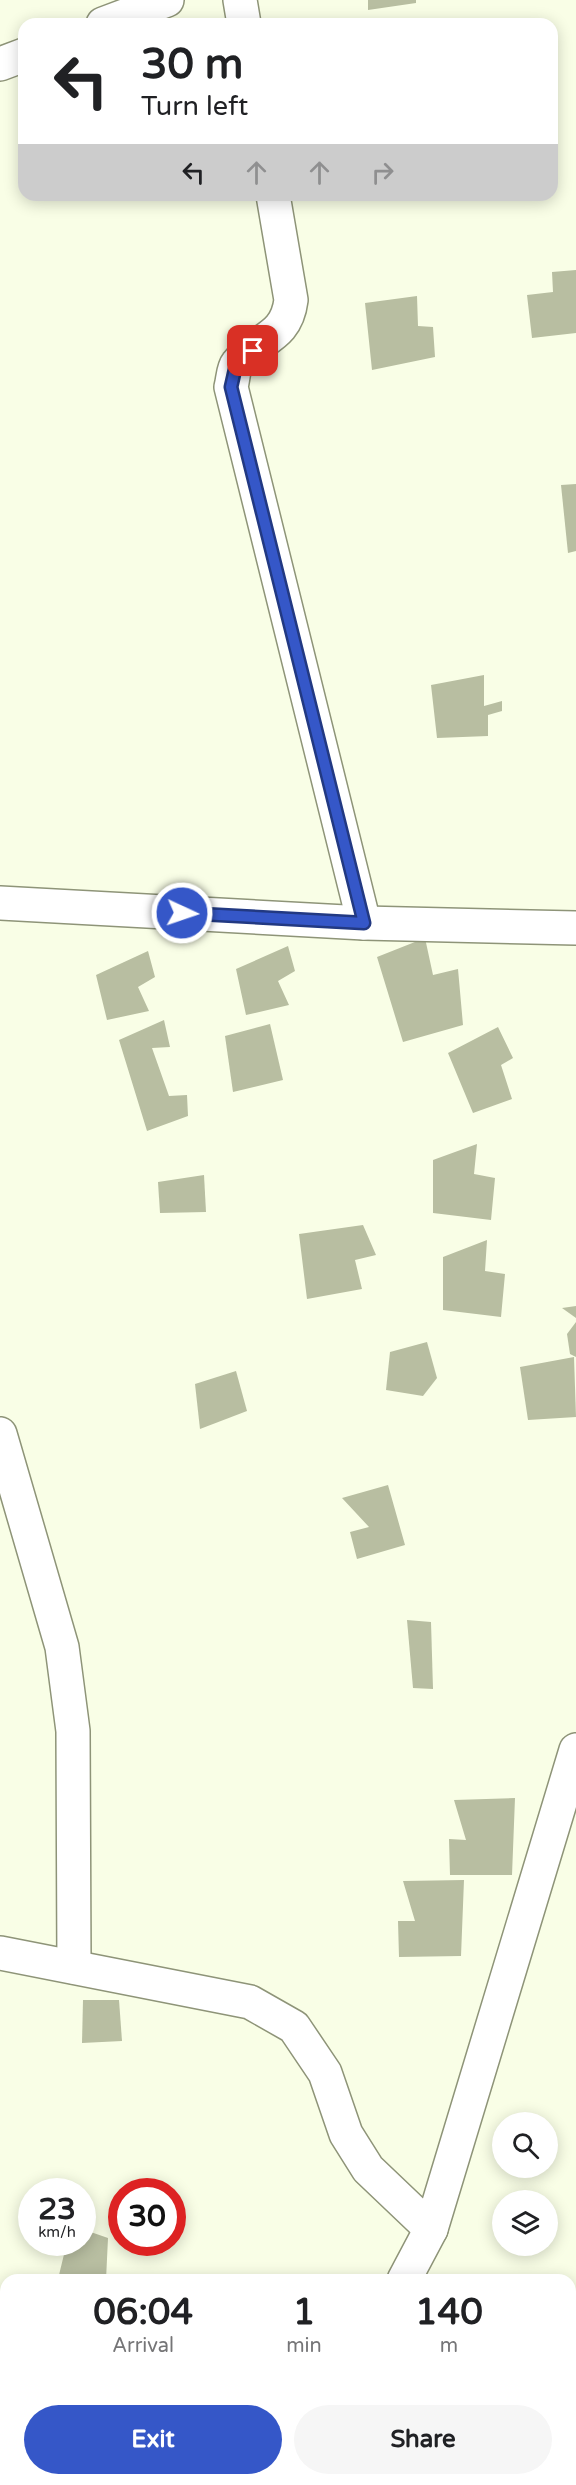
<!DOCTYPE html>
<html lang="en">
<head>
<meta charset="utf-8">
<style>
  body { margin:0; font-family:"Varela Round",sans-serif; background:#f6f6f6; color:#202124; height:100vh; display:flex; flex-direction:column; font-size:22px; white-space:nowrap }
  * { box-sizing:border-box; margin:0 }
  p { font-size:20px; color:#757577 }
  .icon { flex:none; width:33px; height:33px; fill:none; stroke:currentColor; stroke-width:2; stroke-linecap:round; stroke-linejoin:round }
  .map { position:relative; flex:1; overflow:hidden }
  .panel { position:absolute; left:0px; top:2274px; width:576px; height:212px; display:flex; flex-direction:column; background:#fff; border-radius:18px 18px 0 0; box-shadow:0 3px 15px #0003 }
  .panel>* { flex:none }
  .hud { position:absolute; left:18px; top:18px; width:540px; height:183px; border-radius:18px; box-shadow:0 3px 15px #0003; background:#fff; color:#202124; overflow:hidden }
  .fabs { position:absolute; left:492px; top:2112px; display:grid; gap:12px }
  .fabs a { display:grid; place-items:center; width:66px; height:66px; border-radius:50%; background:#fff; box-shadow:0 3px 15px #0003; font-size:30px }
  .speed { position:absolute; left:18px; top:2178px; display:flex; gap:12px; font-size:30px; font-weight:700; text-align:center }
  .speed>* { display:grid; place-content:center; width:78px; height:78px; border-radius:50%; background:#fff; box-shadow:0 3px 15px #0003; line-height:1 }
  .speed small { font-size:15px; font-weight:400 }
  .speed .limit { border:9px solid #d22; background:#fff; color:#111 }
  .pin { position:absolute; display:grid; place-items:center; width:51px; height:51px; color:#fff; margin:-26px; border-radius:12px; box-shadow:0 3px 9px #0006 }
  .me { position:absolute; width:66px; margin:-33px; rotate:93deg; stroke-linejoin:round; filter:drop-shadow(0 0 4px #0008) }
  .turn { display:flex; align-items:center; gap:21px; height:126px; padding:0 24px; font-size:27px }
  .turn .icon { width:78px; height:78px; stroke-width:2.5 }
  .turn b { display:block; font-size:42px; line-height:51px }
  .lanes { display:flex; align-items:center; height:57px; padding:0 24px; background:#0003; justify-content:center; gap:30px; direction:ltr }
  .lanes .off { opacity:.35 }
  .eta { display:flex; justify-content:space-evenly; align-items:center; height:102px; text-align:center }
  .eta b { font-size:36px; font-weight:700; line-height:42px }
  .button { display:flex; gap:12px; margin-top:auto; padding:12px 24px }
  .button a { flex:1; height:69px; border-radius:36px; background:#3557c8; color:#fff; font-size:24px; font-weight:700; line-height:69px; text-align:center }
  .button a+a { background:#f6f6f6; color:#202124 }
  .map>svg:first-child { display:block }
</style>
</head>
<body>
<div class="map">
<svg width="576" height="2485" viewBox="0 0 576 2485">
  <rect width="100%" height="100%" fill="#f9fee6"/>
  <g fill="#b8bea1">
    <path d="M 368,0 L 416,0 L 416,3 L 368,10 Z"/>
    <path d="M 576,270 L 576,333 L 532,338 L 527,295 L 553,292 L 552,272 Z"/>
    <path d="M 417,296 L 418,326 L 433,327 L 435,357 L 372,370 L 365,303 Z"/>
    <path d="M 576,484 L 576,551 L 568,553 L 561,485 Z"/>
    <path d="M 484,675 L 484,706 L 502,701 L 502,711 L 488,715 L 488,736 L 437,738 L 431,685 Z"/>
    <path d="M 425,938 L 433,975 L 458,969 L 463,1025 L 403,1042 L 377,957 Z"/>
    <path d="M 288,946 L 295,971 L 278,981 L 289,1005 L 246,1015 L 236,969 Z"/>
    <path d="M 148,951 L 155,977 L 138,987 L 149,1011 L 107,1020 L 96,975 Z"/>
    <path d="M 164,1020 L 170,1047 L 152,1048 L 169,1096 L 187,1095 L 188,1116 L 147,1131 L 119,1040 Z"/>
    <path d="M 270,1024 L 283,1080 L 233,1092 L 225,1036 Z"/>
    <path d="M 498,1027 L 513,1058 L 501,1065 L 512,1099 L 473,1113 L 448,1053 Z"/>
    <path d="M 477,1144 L 474,1174 L 495,1178 L 491,1220 L 433,1213 L 433,1160 Z"/>
    <path d="M 204,1175 L 206,1212 L 160,1213 L 158,1182 Z"/>
    <path d="M 363,1225 L 376,1255 L 355,1260 L 362,1289 L 307,1299 L 299,1234 Z"/>
    <path d="M 487,1240 L 485,1271 L 505,1274 L 501,1317 L 443,1310 L 443,1257 Z"/>
    <path d="M 576,1306 L 576,1318 L 562,1308 Z"/>
    <path d="M 576,1322 L 576,1357 L 570,1354 L 567,1334 Z"/>
    <path d="M 427,1342 L 437,1378 L 423,1396 L 386,1390 L 390,1352 Z"/>
    <path d="M 574,1357 L 576,1417 L 528,1420 L 520,1367 Z"/>
    <path d="M 236,1371 L 247,1411 L 200,1429 L 195,1384 Z"/>
    <path d="M 388,1485 L 405,1545 L 357,1559 L 350,1532 L 369,1527 L 342,1498 Z"/>
    <path d="M 407,1620 L 431,1622 L 433,1689 L 413,1688 Z"/>
    <path d="M 515,1798 L 512,1875 L 450,1875 L 449,1839 L 466,1840 L 454,1800 Z"/>
    <path d="M 464,1880 L 461,1956 L 399,1957 L 398,1921 L 415,1921 L 403,1881 Z"/>
    <path d="M 83,2000 L 119,2000 L 122,2041 L 82,2043 Z"/>
    <path d="M 82,2229 L 108,2238 L 106,2280 L 59,2275 L 67,2242 L 82,2242 Z"/>
  </g>
  <g fill="none" stroke-linecap="round" stroke-linejoin="round">
    <g stroke="#8e9478" stroke-width="36">
      <g id="street">
        <path d="M 240,0 L 244,24"/>
        <path d="M 103,24 L 167,0"/>
        <path d="M 0,64 L 24,55"/>
        <path d="M 273,195 L 291,300 C 286,340 257,337 237,364 C 233,369 233,380 231,387 L 364,923"/>
        <path d="M 0,903 L 364,923 L 576,928"/>
        <path d="M 0,1434 L 62,1647 L 73,1731 L 74,1967"/>
        <path d="M 0,1953 L 250,2002 L 294,2027 L 325,2073 L 346,2134 L 368,2169 L 431,2229"/>
        <path d="M 404,2280 L 431,2229 L 576,1750"/>
        <path d="M 287,2485 L 291,2480"/>
      </g>
    </g>
    <use href="#street" stroke="#fff" stroke-width="33"/>
  </g>
  <g fill="none" stroke-linecap="round" stroke-linejoin="round">
    <g stroke="#223982" stroke-width="15">
      <path id="route" d="M 182,913 L 364,923 L 231,387 L 236,365 L 253,351"/>
    </g>
    <use href="#route" stroke="#3557c8" stroke-width="10"/>
  </g>
</svg>
<div class="fabs">
<a><svg class="icon" aria-label="search" viewBox="0 0 24 24"><circle cx="10" cy="10" r="6"/><path d="M15 15l6 6"/></svg></a>
<a><svg class="icon" aria-label="layers" viewBox="0 0 24 24"><path d="M12 4l9 5-9 5-9-5zM3 14l9 5 9-5"/></svg></a>
</div>
<div class="speed"><div>23<small>km/h</small></div><div class="limit">30</div></div>
<div class="pin" style="left:253px;top:351px;background:#d93025"><svg class="icon" aria-label="arrive" viewBox="0 0 24 24"><path d="M6 21V4h12l-3 4 3 4H6"/></svg></div>
<svg class="me" style="left:182px;top:913px" viewBox="-20 -20 40 40"><circle r="17" fill="#3557c8" stroke="#fff" stroke-width="3"/><path d="M0-11L8 9 0 5-8 9z" fill="#fff"/></svg>
<div class="hud">
<div class="turn"><svg class="icon" aria-label="left" viewBox="0 0 24 24"><path d="M17 20v-9H6M10 6l-5 5 5 5"/></svg><div><b>30 m</b>Turn left</div></div>
<div class="lanes"><svg class="icon" aria-label="left" viewBox="0 0 24 24"><path d="M17 20v-9H6M10 6l-5 5 5 5"/></svg><svg class="icon off" aria-label="ahead" viewBox="0 0 24 24"><path d="M12 20V5M6 11l6-6 6 6"/></svg><svg class="icon off" aria-label="ahead" viewBox="0 0 24 24"><path d="M12 20V5M6 11l6-6 6 6"/></svg><svg class="icon off" aria-label="right" viewBox="0 0 24 24"><path d="M7 20v-9h11M14 6l5 5-5 5"/></svg></div>
</div>
<section class="panel">
<div class="eta">
<div><b>06:04</b><p>Arrival</p></div>
<div><b>1</b><p>min</p></div>
<div><b>140</b><p>m</p></div>
</div>
<div class="button"><a>Exit</a><a>Share</a></div>
</section>
</div>
</body>
</html>
